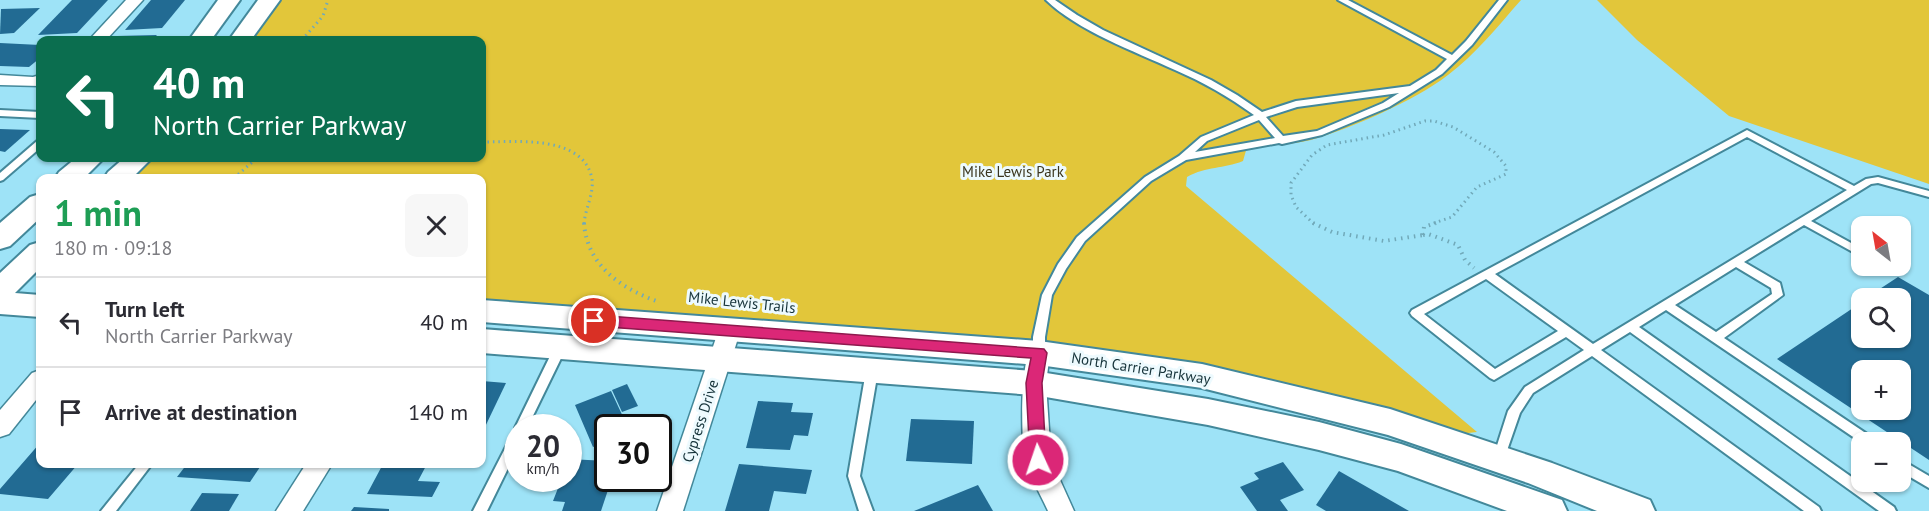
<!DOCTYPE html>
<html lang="en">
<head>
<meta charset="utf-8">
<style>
  body { margin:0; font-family:"PT Sans",sans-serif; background:#f7f7f7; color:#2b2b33; height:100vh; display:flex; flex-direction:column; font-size:22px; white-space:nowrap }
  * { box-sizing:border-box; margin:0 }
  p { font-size:20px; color:#7c7c81 }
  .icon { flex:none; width:33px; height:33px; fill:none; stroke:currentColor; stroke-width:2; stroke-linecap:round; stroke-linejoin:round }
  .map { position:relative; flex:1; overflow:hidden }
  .panel { position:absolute; left:36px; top:174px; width:450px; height:294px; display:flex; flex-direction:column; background:#fff; border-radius:12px; box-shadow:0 2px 4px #0004 }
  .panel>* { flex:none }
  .hud { position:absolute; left:36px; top:36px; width:450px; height:126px; border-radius:12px; box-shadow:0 2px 4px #0004; background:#0b6e4f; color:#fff; overflow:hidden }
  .needle { width:39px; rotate:329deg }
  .tools { position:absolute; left:1851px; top:216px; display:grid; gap:12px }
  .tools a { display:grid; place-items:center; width:60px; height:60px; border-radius:12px; background:#fff; box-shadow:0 2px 4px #0004; font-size:30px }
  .speed { position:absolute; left:504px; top:414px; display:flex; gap:12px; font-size:30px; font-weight:700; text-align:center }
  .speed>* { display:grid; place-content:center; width:78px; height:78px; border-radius:50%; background:#fff; box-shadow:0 2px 4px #0004; line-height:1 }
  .speed small { font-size:15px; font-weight:400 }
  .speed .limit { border:3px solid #111; border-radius:9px; background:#fff; color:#111 }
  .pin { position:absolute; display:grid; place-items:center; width:51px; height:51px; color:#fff; margin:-26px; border:3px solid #fff; border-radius:50%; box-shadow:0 2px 6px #0007 }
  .me { position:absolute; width:66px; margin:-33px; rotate:357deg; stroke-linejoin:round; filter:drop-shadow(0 0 4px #0008) }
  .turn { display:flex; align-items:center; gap:21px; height:126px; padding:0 18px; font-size:27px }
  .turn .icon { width:78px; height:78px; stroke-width:2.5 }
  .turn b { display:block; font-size:42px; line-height:51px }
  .round { display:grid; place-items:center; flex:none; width:63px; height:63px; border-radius:12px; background:#f7f7f7 }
  .overview { display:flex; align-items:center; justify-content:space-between; height:102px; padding:0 18px }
  h1 { font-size:36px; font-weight:700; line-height:45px; color:#1e9e55 }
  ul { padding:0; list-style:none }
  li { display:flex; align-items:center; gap:18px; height:90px; padding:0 18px; border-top:2px solid #e1e1e2 }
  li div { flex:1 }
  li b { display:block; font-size:22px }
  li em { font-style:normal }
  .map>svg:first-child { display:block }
</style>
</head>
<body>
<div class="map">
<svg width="1929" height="511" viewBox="0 0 1929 511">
  <rect width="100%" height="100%" fill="#9ee3f7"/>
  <g fill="#e2c63a">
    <path d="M 276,0 L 1521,0 C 1498,26 1475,55 1448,75 C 1414,101 1352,128 1311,140 C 1291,145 1268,145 1247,147 L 1243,161 C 1223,169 1207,166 1187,177 L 1186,186 L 1477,432 L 1459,434 L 1271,382 L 728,322 L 482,300 L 482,178 L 131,178 L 151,158 L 482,158 L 482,40 L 250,40 Z"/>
    <path d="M 1597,0 L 1929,0 L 1929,184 L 1729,116 L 1637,40 Z"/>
  </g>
  <g fill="#226b93" fill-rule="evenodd">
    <path d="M 72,0 L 108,0 L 77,33 L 38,35 Z"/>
    <path d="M 151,0 L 185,0 L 162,28 L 125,30 Z"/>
    <path d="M 40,8 L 14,33 L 0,34 L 1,9 Z"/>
    <path d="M 157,35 L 152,40 L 113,40 L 117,36 Z"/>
    <path d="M 0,43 L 40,45 L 40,58 L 29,67 L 0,66 Z"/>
    <path d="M 0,129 L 30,130 L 5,152 L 0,151 Z"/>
    <path d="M 1898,277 L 1929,295 L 1929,460 L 1777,359 L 1862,302 L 1862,338 L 1900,338 L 1900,298 L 1866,298 ZM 1862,370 L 1900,370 L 1900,410 L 1862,410 Z"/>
    <path d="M 482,381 L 506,383 L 484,429 L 482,429 Z"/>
    <path d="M 627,384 L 638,406 L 622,412 L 612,390 Z"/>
    <path d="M 611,391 L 625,421 L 608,428 L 608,441 L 593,447 L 575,405 Z"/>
    <path d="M 758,401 L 793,403 L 791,412 L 813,413 L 808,436 L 794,435 L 790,450 L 746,448 Z"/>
    <path d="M 911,419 L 974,421 L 972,464 L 906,461 Z"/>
    <path d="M 40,443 L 40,464 L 78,464 L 48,499 L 0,494 L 0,489 Z"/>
    <path d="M 568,459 L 608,461 L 608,478 L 612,478 L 601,511 L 562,511 L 565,502 L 553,501 L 560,483 L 528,482 L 530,478 L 568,478 Z"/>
    <path d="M 1283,462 L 1304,490 L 1280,500 L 1288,511 L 1257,511 L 1240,487 L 1259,479 L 1254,473 Z"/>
    <path d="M 187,464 L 262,464 L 250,482 L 177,477 Z"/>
    <path d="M 383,464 L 427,464 L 418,481 L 440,482 L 432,497 L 367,494 Z"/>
    <path d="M 739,464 L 812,470 L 806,494 L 774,491 L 769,511 L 725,511 Z"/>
    <path d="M 1339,471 L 1409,511 L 1326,511 L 1316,505 Z"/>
    <path d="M 978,485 L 993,511 L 914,511 Z"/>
    <path d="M 202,493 L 239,494 L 229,511 L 190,511 Z"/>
    <path d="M 354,507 L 389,509 L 389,511 L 351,511 Z"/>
  </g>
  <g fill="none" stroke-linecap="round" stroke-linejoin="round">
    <g stroke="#43889a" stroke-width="4">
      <g id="lane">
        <path d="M 1046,0 L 1055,0 L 1077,15 L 1103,30 L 1211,80 L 1237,95 L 1262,112 L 1296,101 L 1410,86 L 1436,70 L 1447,59 L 1338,0 L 1348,0 L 1452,55 L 1466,41 L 1499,0 L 1507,0 L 1472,45 L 1442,74 L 1389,107 L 1322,135 L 1282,144 L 1279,143 L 1186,160 L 1151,181 L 1085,241 L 1066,269 L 1052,295 L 1045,337 L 1045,353 L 1043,356 L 1035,356 L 1033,353 L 1033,337 L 1042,295 L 1058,264 L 1077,237 L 1145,177 L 1179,156 L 1201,137 L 1254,115 C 1229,97 1203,82 1175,70 C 1134,51 1078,31 1046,0 ZM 1399,93 L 1383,103 L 1317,131 L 1283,136 L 1266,117 L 1297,107 ZM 1259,120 L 1275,138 L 1195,152 L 1207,141 Z"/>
        <path d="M 0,110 L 40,112 L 40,118 L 0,116 Z"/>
        <path d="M 1747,130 L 1854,186 L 1866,179 L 1878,177 L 1929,191 L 1929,197 L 1878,183 L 1871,184 L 1811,221 L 1862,249 L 1862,257 L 1804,225 L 1744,262 L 1780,283 L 1783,295 L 1724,338 L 1873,438 L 1875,442 L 1862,443 L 1666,310 L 1639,327 L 1894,507 L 1896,511 L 1879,511 L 1630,332 L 1601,350 L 1819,507 L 1821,511 L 1804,511 L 1592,356 L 1533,393 L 1520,413 L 1503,462 L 1499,463 L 1495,462 L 1493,458 L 1508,411 L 1525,387 L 1584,350 L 1566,337 L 1494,380 L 1490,378 L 1412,316 L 1410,313 L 1412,310 ZM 1747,137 L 1847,190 L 1593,344 L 1495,274 ZM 1736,267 L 1771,288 L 1772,294 L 1716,332 L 1675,305 ZM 1486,279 L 1558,331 L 1495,369 L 1424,314 Z"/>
        <path d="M 40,140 L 40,148 L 3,180 L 0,181 L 0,173 L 37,141 Z"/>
        <path d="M 561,342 L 565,343 L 567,346 L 527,428 L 518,428 L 518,448 L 487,511 L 473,511 L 514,431 L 516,431 L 515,428 L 555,346 L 557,343 Z"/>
        <path d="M 872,366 L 876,368 L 878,371 L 860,476 L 873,511 L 859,511 L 848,476 L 866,371 L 868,368 Z"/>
        <path d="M 1900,459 L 1929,476 L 1929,488 L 1900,471 Z"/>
        <path d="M 139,464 L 152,464 L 116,511 L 101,511 Z"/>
      </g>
    </g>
    <g stroke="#43889a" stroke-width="3">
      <g id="street">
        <path d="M 126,0 L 143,0 L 106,40 L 89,40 Z"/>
        <path d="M 0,75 L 33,77 L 40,75 L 40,86 L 0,85 Z"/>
        <path d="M 729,324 L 737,326 L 740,332 L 683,511 L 657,511 L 718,332 L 721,326 Z"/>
        <path d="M 1039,344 L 1047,347 L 1050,353 L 1046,383 L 1051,460 L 1074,511 L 1048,511 C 1041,495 1029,476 1025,459 C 1021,436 1020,367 1031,347 Z"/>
        <path d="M 40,370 L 40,395 L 9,434 L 0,437 L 0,410 L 32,373 Z"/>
        <path d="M 306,464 L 332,464 L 303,511 L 276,511 Z"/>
      </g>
    </g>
    <g stroke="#43889a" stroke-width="4">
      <g id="secondary">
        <path d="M 218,0 L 240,0 L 211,40 L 189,40 Z"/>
        <path d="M 258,0 L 280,0 L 251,40 L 229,40 Z"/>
        <path d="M 76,158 L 104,158 L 84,178 L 55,178 L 59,172 Z"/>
        <path d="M 124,158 L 152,158 L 132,178 L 104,178 L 108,172 Z"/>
        <path d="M 40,194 L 40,218 L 10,246 L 0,249 L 0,223 L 30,197 Z"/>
        <path d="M 40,242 L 40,268 L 15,293 L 40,295 L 40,317 L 0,314 L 0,273 L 30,245 Z"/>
        <path d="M 482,300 L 1039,341 L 1202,364 L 1390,409 L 1552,463 L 1650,500 L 1655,511 L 1597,511 L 1528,483 L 1388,435 L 1202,388 L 1039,365 L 482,322 Z"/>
        <path d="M 482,329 L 1034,371 L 1208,399 L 1319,422 L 1401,444 L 1562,500 L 1567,511 L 1507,511 L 1398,471 L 1319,450 L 1208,425 L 1034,395 L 482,353 Z"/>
      </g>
    </g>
    <g stroke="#71a9b9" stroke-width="3" stroke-dasharray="1.5 4" stroke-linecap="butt">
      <path d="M 302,40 L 323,16 L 328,0"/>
      <path d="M 482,142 C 514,142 584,134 592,179 C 594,194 585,209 584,224"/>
      <path d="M 234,178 L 257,158"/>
      <path d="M 1314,224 L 1296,207 L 1291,195 L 1291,183 L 1312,155 L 1327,145 L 1384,135 L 1425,121 L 1434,121 L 1453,127 L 1494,152 L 1506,166 L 1506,174 L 1477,187 L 1452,217 L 1431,224"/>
    </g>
    <g stroke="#71a9b9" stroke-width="4" stroke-dasharray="1.5 5" stroke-linecap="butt">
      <path d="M 584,223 C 587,266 622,289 659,302"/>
      <path d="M 1313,223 L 1332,232 L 1384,241 L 1423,235"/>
      <path d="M 1423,235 L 1424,227 L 1436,223"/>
      <path d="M 1423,235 L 1428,234 L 1458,245 L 1465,260 L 1474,268"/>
    </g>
    <use href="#lane" fill="#fff" fill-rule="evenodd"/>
    <use href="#street" fill="#fff" fill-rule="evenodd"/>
    <use href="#secondary" fill="#fff" fill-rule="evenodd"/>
  </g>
  <path fill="#db2777" stroke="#8e194d" stroke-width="1.5" d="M 594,315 L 1044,349 L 1047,353 L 1042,383 L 1046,460 L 1044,464 L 1038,466 L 1032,464 L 1030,460 L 1026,383 L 1031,358 L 594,326 L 587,321 Z"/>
  <g text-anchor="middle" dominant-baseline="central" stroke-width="6" stroke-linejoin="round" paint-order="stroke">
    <g font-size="15" fill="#3b361f" stroke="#edfafe">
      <text x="1013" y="171">Mike Lewis Park</text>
    </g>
    <g font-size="15" fill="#16333a" stroke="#edfafe">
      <text transform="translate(742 302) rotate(6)">Mike Lewis Trails</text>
      <text transform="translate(1141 368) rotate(9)">North Carrier Parkway</text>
      <text transform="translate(700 421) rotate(-72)">Cypress Drive</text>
    </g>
  </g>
</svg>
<div class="tools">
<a><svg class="needle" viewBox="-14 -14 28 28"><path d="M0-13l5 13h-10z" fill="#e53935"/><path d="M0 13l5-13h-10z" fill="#7c7c81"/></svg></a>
<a><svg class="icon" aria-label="search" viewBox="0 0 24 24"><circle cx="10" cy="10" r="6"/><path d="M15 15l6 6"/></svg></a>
<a>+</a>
<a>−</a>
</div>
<div class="speed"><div>20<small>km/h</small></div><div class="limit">30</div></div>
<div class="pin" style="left:594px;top:321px;background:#d93025"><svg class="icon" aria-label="arrive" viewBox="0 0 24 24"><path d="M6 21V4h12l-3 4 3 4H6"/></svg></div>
<svg class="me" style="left:1038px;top:460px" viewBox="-20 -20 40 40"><circle r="17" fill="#db2777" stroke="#fff" stroke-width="3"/><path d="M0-11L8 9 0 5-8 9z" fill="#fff"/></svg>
<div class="hud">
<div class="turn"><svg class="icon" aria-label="left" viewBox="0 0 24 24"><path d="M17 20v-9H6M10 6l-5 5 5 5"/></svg><div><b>40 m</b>North Carrier Parkway</div></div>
</div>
<section class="panel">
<div class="overview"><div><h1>1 min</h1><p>180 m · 09:18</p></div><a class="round"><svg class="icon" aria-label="close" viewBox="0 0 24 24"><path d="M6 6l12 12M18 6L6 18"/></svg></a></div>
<ul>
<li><svg class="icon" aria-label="left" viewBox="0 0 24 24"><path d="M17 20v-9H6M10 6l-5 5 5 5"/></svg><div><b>Turn left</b><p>North Carrier Parkway</p></div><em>40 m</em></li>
<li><svg class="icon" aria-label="arrive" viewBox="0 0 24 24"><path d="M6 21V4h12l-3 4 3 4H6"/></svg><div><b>Arrive at destination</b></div><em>140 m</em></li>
</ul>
</section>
</div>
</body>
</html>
